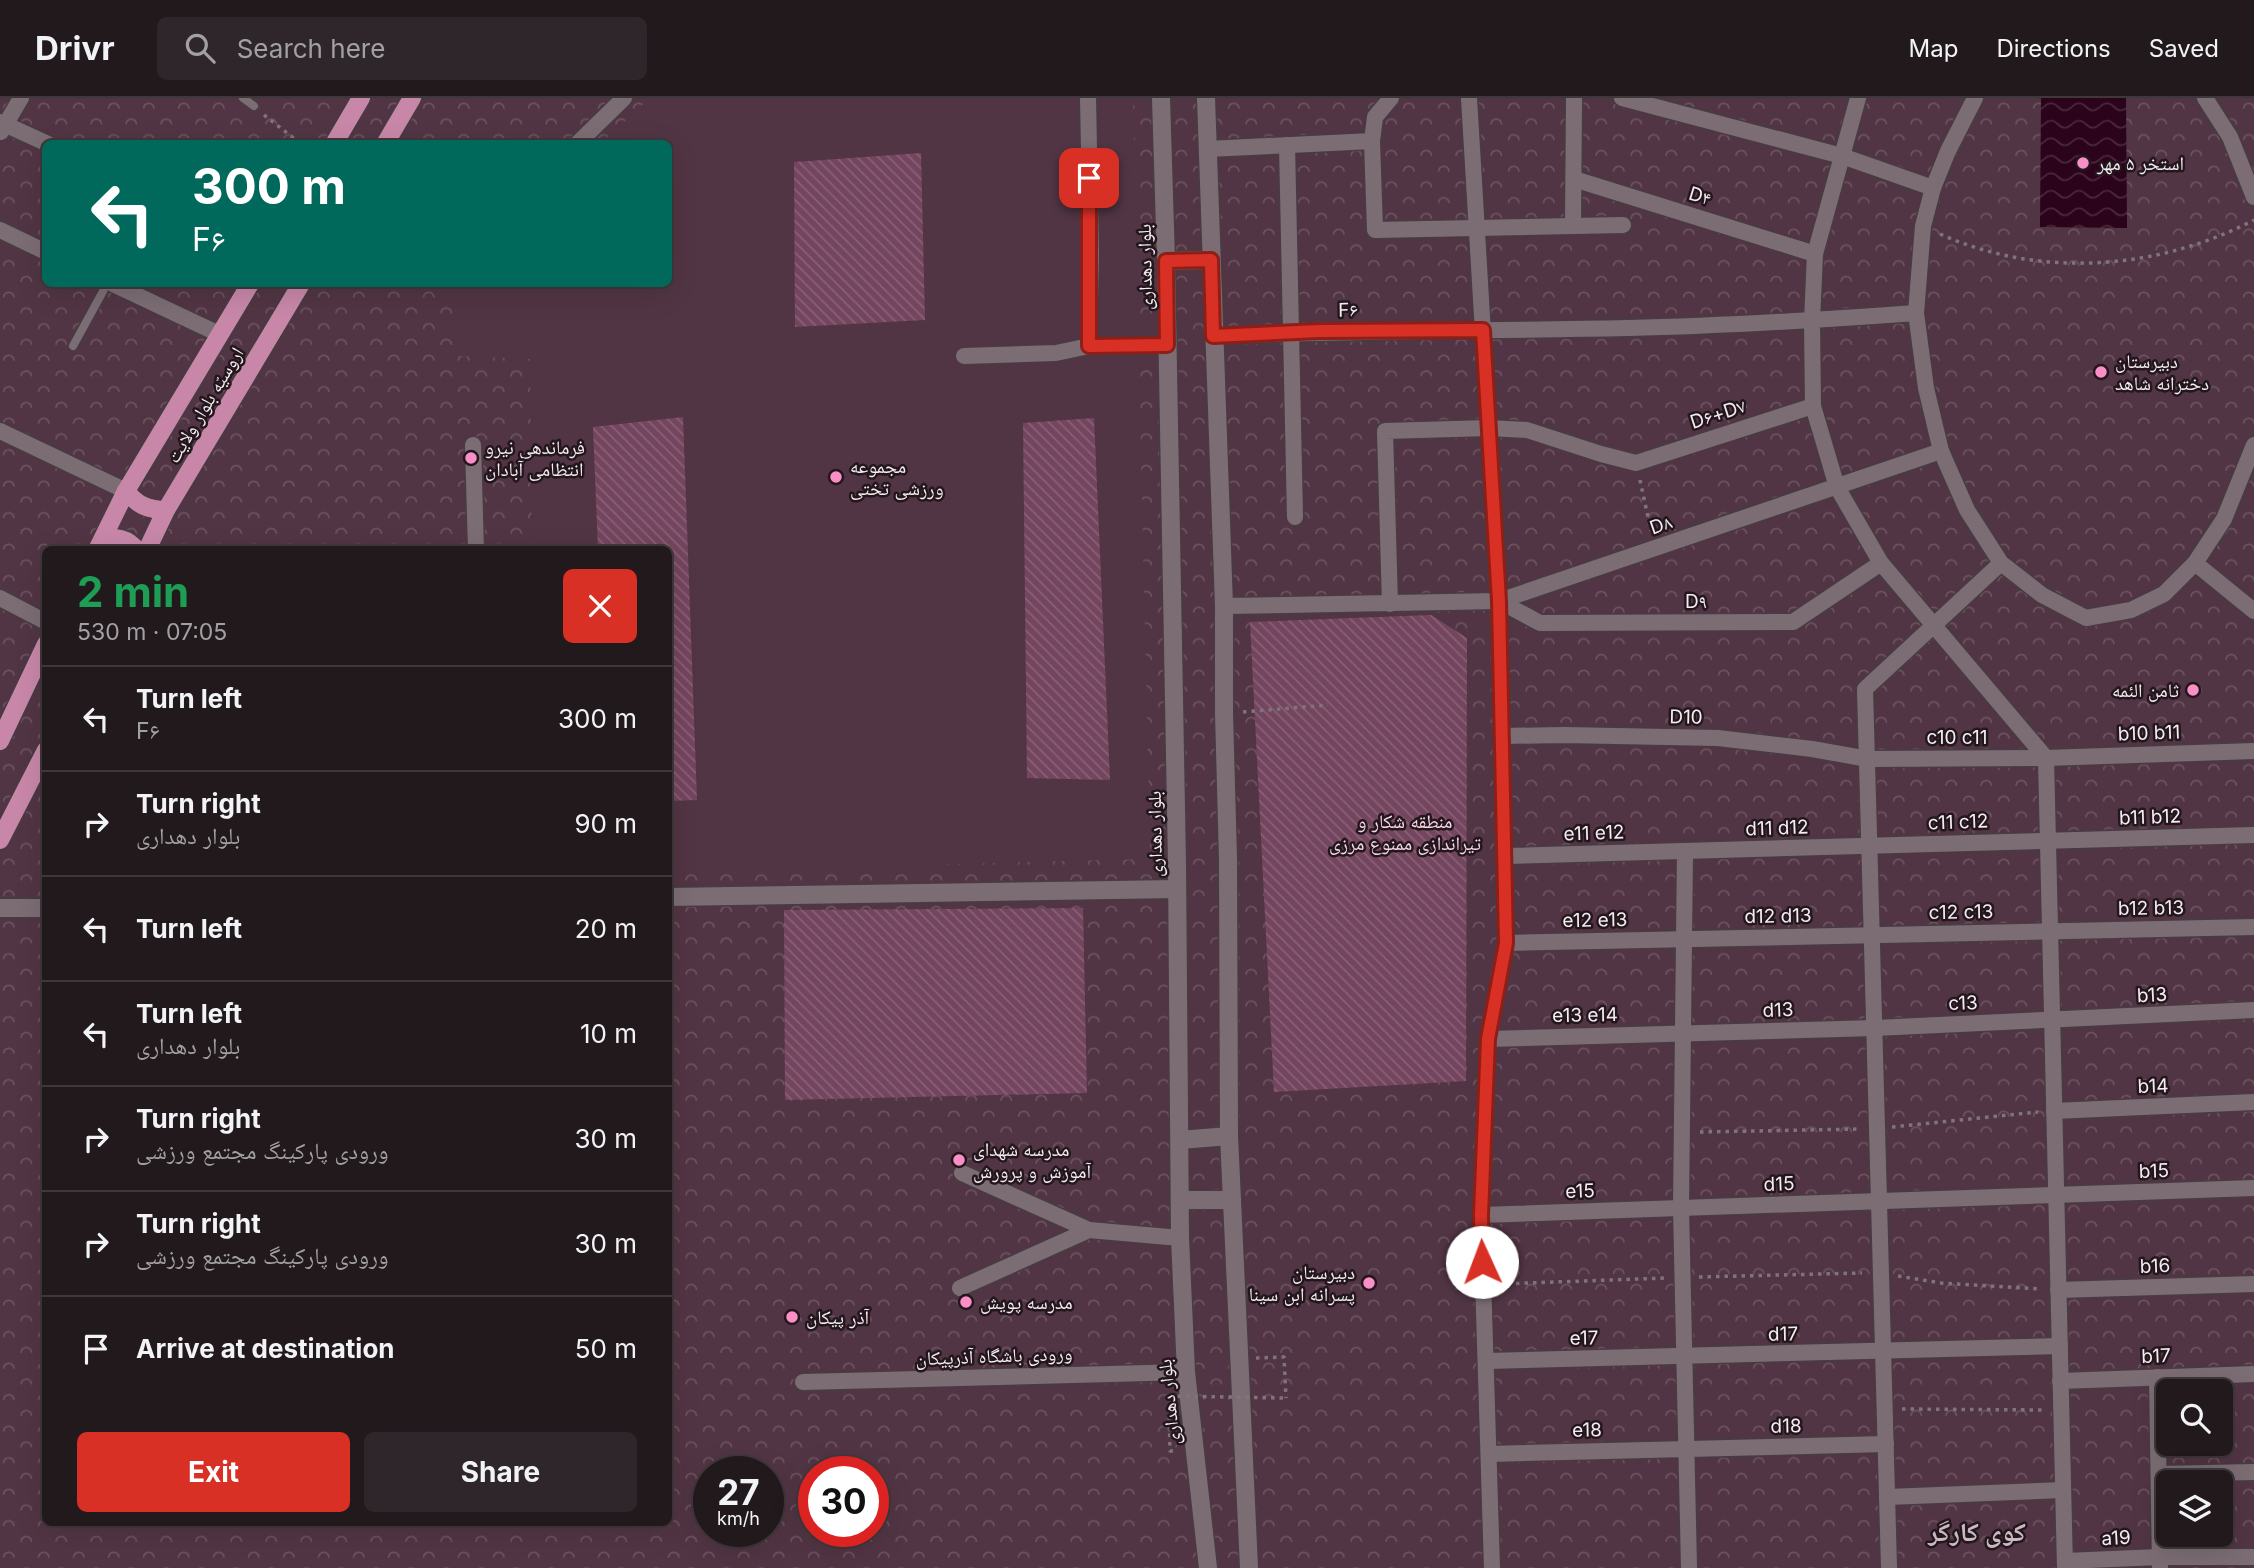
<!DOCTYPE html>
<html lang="en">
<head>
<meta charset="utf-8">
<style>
  body { margin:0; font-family:Inter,"Noto Naskh Arabic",sans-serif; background:#2e262a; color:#f1f3f6; height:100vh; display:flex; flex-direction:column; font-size:26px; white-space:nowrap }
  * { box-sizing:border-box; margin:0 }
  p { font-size:23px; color:#a2a0a4 }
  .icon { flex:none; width:38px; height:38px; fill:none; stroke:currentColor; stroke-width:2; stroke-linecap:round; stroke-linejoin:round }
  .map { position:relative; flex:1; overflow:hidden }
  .sheet { position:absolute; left:42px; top:448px; width:630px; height:980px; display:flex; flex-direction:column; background:#22191d; border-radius:10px; box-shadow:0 7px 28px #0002,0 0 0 2px #3f383b }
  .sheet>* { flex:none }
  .top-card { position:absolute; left:42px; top:42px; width:630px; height:147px; border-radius:10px; box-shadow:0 7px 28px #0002,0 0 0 2px #3f383b; background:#00695c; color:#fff; overflow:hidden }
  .buttons { position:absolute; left:2156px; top:1281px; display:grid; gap:14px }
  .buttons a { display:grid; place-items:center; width:77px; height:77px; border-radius:10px; background:#22191d; box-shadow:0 7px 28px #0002,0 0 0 2px #3f383b; font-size:35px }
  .speed { position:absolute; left:693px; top:1358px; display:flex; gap:14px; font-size:35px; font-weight:700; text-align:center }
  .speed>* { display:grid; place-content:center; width:91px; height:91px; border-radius:50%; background:#22191d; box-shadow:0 7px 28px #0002,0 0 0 2px #3f383b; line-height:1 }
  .speed small { font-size:18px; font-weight:400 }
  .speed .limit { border:10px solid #d22; background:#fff; color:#111 }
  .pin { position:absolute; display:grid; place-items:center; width:60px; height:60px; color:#fff; margin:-30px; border-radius:14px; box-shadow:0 4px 10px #0006 }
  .me { position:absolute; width:77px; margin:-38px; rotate:358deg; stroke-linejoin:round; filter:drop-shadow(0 0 5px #0008) }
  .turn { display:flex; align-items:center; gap:24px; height:147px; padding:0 35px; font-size:32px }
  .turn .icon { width:91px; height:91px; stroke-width:2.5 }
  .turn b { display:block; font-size:49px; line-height:60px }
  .round { display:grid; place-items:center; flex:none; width:74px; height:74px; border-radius:10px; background:#2e262a }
  .head { display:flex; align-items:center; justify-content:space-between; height:119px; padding:0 35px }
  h1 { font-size:42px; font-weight:700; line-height:52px; color:#1e9e55 }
  .cta { display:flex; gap:14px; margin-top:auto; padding:14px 35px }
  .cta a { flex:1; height:80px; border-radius:10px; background:#d93025; color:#fff; font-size:28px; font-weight:700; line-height:80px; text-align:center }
  .cta a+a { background:#2e262a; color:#f1f3f6 }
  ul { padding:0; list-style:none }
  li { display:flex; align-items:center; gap:21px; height:105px; padding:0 35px; border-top:2px solid #3f383b }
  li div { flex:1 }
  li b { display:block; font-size:26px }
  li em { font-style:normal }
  header { display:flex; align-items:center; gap:42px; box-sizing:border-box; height:98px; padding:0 35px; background:#22191d; border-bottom:2px solid #3f383b }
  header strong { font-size:33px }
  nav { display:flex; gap:38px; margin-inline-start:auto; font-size:24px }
  .search { width:490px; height:63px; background:#2e262a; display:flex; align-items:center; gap:18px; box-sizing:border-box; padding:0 24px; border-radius:10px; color:#a2a0a4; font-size:26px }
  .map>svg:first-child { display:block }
</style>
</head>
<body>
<header>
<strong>Drivr</strong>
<div class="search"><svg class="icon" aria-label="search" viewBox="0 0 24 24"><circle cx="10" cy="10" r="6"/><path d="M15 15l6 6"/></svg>Search here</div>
<nav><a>Map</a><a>Directions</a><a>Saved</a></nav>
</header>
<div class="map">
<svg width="2254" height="1470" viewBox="0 0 2254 1470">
  <defs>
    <pattern id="park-crowns" width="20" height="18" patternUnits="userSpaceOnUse" patternTransform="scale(1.75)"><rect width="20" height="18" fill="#523544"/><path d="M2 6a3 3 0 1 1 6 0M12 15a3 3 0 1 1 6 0" fill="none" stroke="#6c525f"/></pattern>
    <pattern id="water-waves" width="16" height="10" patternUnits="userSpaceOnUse" patternTransform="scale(1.75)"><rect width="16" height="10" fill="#2b031b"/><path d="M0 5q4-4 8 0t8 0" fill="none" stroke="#4a283c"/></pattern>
    <pattern id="building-back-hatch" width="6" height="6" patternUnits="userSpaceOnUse" patternTransform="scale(1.75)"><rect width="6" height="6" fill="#74455e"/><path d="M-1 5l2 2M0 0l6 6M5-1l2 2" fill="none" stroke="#886075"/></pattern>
  </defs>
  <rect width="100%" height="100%" fill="#2d2127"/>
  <path fill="url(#park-crowns)" fill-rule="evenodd" d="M 0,0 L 2254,0 L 2254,1470 L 0,1470 ZM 46,46 L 668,46 L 668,186 L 46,186 ZM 46,452 L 668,452 L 668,1424 L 46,1424 ZM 2168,1293 L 2221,1293 L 2221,1346 L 2168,1346 ZM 709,1374 L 768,1374 L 768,1433 L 709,1433 ZM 814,1374 L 873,1374 L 873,1433 L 814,1433 ZM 2168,1384 L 2221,1384 L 2221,1437 L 2168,1437 Z"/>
  <path fill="#523544" d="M 650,0 L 1133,0 L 1150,761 L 669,773 L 668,452 L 532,451 L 530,261 L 457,258 L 457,186 L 668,186 L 668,46 L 601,45 Z"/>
  <path fill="url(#water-waves)" d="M 2041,0 L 2126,0 L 2127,130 L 2040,129 Z"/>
  <g fill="url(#building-back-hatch)">
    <path d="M 921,55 L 925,222 L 795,229 L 794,64 Z"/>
    <path d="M 683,319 L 697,702 L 668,703 L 668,452 L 598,452 L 593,329 Z"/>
    <path d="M 1094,320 L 1110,682 L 1027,680 L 1023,325 Z"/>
    <path d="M 1431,517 L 1467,540 L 1466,983 L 1274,994 L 1250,524 Z"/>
    <path d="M 1083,810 L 1087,995 L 785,1002 L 784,812 Z"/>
  </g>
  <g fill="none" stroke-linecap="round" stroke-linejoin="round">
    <g stroke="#463c41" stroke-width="11">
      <g id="lane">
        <path d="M 243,0 L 254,8"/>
        <path d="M 73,248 L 107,186"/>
      </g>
    </g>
    <g stroke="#463c41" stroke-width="19">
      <g id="street">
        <path d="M 1088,0 L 1091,156 L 1089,248 L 1167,247"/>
        <path d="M 1391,0 L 1375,19 L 1372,43 L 1375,132 L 1623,127"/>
        <path d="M 1469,0 L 1499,503 L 1506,845 L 1488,941 L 1481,1117 L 1492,1470"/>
        <path d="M 1622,0 L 1842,58 L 1933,90"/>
        <path d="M 1858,0 L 1815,156 L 1812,223 L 1813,308 L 1837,389 L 1881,465 L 2046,660 L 2065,1470"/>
        <path d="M 1975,0 L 1948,53 L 1933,90 L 1923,128 L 1916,215 L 1926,290 L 1941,353 L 1967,412 L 2001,465 L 2042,497 L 2086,520 L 2131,512 L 2164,496 L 2195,465 L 2224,421 L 2254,347"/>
        <path d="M 2205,0 L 2230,39 L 2254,99"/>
        <path d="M 0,24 L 48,46"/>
        <path d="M 1,34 L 21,0"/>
        <path d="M 577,46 L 624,0"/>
        <path d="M 1287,47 L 1295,419"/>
        <path d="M 1208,51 L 1372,43"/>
        <path d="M 1574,81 L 1815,156"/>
        <path d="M 1573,128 L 1574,0"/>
        <path d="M 0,132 L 46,154"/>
        <path d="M 113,186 L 219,236"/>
        <path d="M 1213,238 C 1351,232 1490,233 1628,230 C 1724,228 1820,222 1916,215"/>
        <path d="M 964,258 L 1056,255 L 1089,248"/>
        <path d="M 0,333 L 126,393"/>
        <path d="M 473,347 L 476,452"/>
        <path d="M 2195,465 L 2254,513"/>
        <path d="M 0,500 L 46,524"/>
        <path d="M 1499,503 L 1540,525 L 1793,524 L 1881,465"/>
        <path d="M 1390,506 L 1385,333 L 1489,330 L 1527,332 L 1601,356 L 1636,365 L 1813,308"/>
        <path d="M 1224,508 L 1499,503 L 1941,353"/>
        <path d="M 1502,638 L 1564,637 L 1718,640 L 1812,651 L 1868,661 L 2046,660 L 2254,653"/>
        <path d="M 1685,753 L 1681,1110 L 1689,1470"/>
        <path d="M 1504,758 L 2254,737"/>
        <path d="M 1506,845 L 2254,829"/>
        <path d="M 1488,941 L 1875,930 L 2254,912"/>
        <path d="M 2054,1013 L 2254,1004"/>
        <path d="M 962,1075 L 1089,1132 L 1180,1140"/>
        <path d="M 1481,1117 L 2254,1090"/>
        <path d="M 960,1190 L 1089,1132"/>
        <path d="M 2058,1192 L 2254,1186"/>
        <path d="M 1486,1263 L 2060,1248"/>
        <path d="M 2157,1279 L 2160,1470"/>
        <path d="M 2060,1283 L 2254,1276"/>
        <path d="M 803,1284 L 1186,1274"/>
        <path d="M 1489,1356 L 1886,1346"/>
        <path d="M 2159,1376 L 2254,1374"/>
        <path d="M 1887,1399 L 2063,1392"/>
        <path d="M 2065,1463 L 2160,1459 L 2254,1459"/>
        <path d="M 1889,1470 L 1865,591 L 2001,465"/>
      </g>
    </g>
    <g stroke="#463c41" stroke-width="21">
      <g id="secondary">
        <path d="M 1161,0 L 1166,163 L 1177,766 L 1180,1140 L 1186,1274 L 1208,1470"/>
        <path d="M 1206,0 L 1224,508 L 1224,615 L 1228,761 L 1229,1038 L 1249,1470"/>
        <path d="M 1166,163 L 1211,162"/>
        <path d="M 668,799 L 1177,791"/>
        <path d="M 0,810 L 46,810"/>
        <path d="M 1180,1042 L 1229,1038"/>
        <path d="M 1180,1102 L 1232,1102"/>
      </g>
    </g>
    <g stroke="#463c41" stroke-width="21">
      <g id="primary">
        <path d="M 334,46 L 361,0"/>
        <path d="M 385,46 L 412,0"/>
        <path d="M 126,393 C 137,407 148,412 166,412"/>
        <path d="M 103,441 C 117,439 127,440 137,452"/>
        <path d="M 97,452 L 126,393 L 250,186"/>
        <path d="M 147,452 L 166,412 L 301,186"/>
        <path d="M 0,643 L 46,546"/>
        <path d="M 0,742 L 46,652"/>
      </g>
    </g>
    <g stroke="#7f747a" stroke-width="3.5" stroke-dasharray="3.5 5" stroke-linecap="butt">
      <path d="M 264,17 L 301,46"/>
      <path d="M 1940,136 C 2040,181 2158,172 2254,122"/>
      <path d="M 1640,382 L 1651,433"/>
      <path d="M 1243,614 L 1328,607"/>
      <path d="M 1892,1029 L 2038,1014"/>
      <path d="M 1700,1034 L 1860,1031"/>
      <path d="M 1898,1178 L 1941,1185 L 2040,1191"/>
      <path d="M 1699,1179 L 1862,1175"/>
      <path d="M 1499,1186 L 1666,1180"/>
      <path d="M 1256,1260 L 1284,1259 L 1286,1300"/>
      <path d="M 1169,1310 L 1170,1353 L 1176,1353"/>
      <path d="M 1902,1311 L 2045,1312"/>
    </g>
    <use href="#lane" stroke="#7c6d74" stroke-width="8"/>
    <use href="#street" stroke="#7c6d74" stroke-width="16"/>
    <use href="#secondary" stroke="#7c6d74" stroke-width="18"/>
    <use href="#primary" stroke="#c887a9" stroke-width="18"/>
    <path stroke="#7f747a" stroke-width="3.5" stroke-dasharray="3.5 5" stroke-linecap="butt" d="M 1169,1298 L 1286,1300"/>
  </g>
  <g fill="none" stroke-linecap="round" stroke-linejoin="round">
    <g stroke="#8d1f18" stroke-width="18">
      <path id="route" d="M 1089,80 L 1089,248 L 1167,247 L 1166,163 L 1211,162 L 1213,238 L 1320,233 L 1483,232 L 1499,503 L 1506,845 L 1488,941 L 1481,1117 L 1482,1164"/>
    </g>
    <use href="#route" stroke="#d93025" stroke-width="12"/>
  </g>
  <g fill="#fa8fc8" stroke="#23171d" stroke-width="2.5">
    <circle cx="2083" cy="65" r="7"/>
    <circle cx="2101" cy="274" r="7"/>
    <circle cx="471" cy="360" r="7"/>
    <circle cx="836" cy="379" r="7"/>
    <circle cx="2193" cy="592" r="7"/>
    <circle cx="959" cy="1062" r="7"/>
    <circle cx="1369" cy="1185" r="7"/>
    <circle cx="966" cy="1204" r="7"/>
    <circle cx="792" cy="1219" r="7"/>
  </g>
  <g text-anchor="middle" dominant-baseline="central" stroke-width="5" stroke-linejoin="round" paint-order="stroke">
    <g font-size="19" fill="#f4ecf0" stroke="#23171d" text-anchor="start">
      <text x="2097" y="65">استخر ۵ مهر</text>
      <text x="2115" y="263">دبیرستان<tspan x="2115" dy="22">دخترانه شاهد</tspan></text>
      <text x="485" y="349">فرماندهی نیرو<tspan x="485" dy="22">انتظامی آبادان</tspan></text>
      <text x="850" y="368">مجموعه<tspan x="850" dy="22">ورزشی تختی</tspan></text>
      <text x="2179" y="592" text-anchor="end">ثامن الئمه</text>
      <text x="973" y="1051">مدرسه شهدای<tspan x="973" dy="22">آموزش و پرورش</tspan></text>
      <text x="1355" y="1174" text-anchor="end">دبیرستان<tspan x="1355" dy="22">پسرانه ابن سینا</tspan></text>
      <text x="980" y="1204">مدرسه پویش</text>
      <text x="806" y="1219">آذر پیکان</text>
    </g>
    <g font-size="19" fill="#f4ecf0" stroke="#23171d">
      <text transform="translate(1700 98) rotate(17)">D۴</text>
      <text transform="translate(1145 169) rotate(-91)">بلوار دهداری</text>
      <text transform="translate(1348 212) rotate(-1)">F۶</text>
      <text transform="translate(205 307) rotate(-59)">اروسیّه بلوار ولایت</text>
      <text transform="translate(1718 316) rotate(-18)">D۶+D۷</text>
      <text transform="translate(1661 427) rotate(-19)">D۸</text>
      <text x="1696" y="503">D۹</text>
      <text transform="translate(1686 619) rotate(1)">D10</text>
      <text transform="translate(2149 635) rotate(-2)">b10 b11</text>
      <text x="1957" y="639">c10 c11</text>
      <text transform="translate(2150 719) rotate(-2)">b11 b12</text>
      <text transform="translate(1958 724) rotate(-2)">c11 c12</text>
      <text transform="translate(1777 730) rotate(-2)">d11 d12</text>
      <text transform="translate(1594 735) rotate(-2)">e11 e12</text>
      <text transform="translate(1155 736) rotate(-91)">بلوار دهداری</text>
      <text transform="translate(2151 810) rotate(-1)">b12 b13</text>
      <text transform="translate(1961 814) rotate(-1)">c12 c13</text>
      <text transform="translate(1778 818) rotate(-1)">d12 d13</text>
      <text transform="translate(1595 822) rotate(-1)">e12 e13</text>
      <text transform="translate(2152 897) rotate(-3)">b13</text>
      <text transform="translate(1963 905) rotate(-2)">c13</text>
      <text transform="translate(1778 912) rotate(-2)">d13</text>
      <text transform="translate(1585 917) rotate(-1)">e13 e14</text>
      <text transform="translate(2153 988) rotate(-2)">b14</text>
      <text transform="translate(2154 1073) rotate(-2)">b15</text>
      <text transform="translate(1779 1086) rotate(-2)">d15</text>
      <text transform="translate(1580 1093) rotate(-2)">e15</text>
      <text transform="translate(2155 1168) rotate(-2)">b16</text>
      <text transform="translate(1783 1236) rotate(-1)">d17</text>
      <text transform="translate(1584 1240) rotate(-1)">e17</text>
      <text transform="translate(994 1258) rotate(-2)">ورودی باشگاه آذرپیکان</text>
      <text transform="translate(2156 1258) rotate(-2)">b17</text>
      <text transform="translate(1169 1304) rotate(-96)">بلوار دهداری</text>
      <text transform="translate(1786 1328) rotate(-1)">d18</text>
      <text transform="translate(1587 1332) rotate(-1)">e18</text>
      <text transform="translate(2116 1440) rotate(-3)">a19</text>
    </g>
    <g font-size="19" fill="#f7d6e6" stroke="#23171d">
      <text x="1405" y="723">منطقه شکار و<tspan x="1405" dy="22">تیراندازی ممنوع مرزی</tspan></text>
    </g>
    <g font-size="26" font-weight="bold" fill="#cab9c1" stroke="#23171d">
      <text x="1977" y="1433">کوی کارگر</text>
    </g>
  </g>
</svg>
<div class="buttons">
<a><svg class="icon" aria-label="search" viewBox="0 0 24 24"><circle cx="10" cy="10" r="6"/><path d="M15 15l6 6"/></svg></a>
<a><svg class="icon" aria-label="layers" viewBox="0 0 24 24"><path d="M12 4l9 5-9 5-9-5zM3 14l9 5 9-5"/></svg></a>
</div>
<div class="speed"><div>27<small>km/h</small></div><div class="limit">30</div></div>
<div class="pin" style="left:1089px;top:80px;background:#d93025"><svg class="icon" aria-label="arrive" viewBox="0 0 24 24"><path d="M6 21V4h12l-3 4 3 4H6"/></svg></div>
<svg class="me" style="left:1482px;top:1164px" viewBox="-20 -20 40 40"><circle r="19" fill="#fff"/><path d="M0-13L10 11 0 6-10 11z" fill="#d93025"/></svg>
<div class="top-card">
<div class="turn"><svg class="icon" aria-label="left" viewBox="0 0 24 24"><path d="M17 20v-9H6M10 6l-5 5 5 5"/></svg><div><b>300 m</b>F۶</div></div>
</div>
<section class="sheet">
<div class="head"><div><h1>2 min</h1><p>530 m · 07:05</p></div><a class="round" style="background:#d93025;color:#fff"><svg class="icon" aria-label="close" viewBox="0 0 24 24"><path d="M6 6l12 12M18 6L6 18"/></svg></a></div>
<ul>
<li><svg class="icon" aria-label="left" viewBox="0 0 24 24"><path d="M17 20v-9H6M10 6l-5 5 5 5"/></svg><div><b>Turn left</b><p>F۶</p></div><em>300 m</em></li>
<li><svg class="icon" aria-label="right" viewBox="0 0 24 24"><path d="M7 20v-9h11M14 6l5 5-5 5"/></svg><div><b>Turn right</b><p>بلوار دهداری</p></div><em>90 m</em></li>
<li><svg class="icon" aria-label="left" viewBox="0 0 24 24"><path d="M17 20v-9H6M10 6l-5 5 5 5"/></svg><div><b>Turn left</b></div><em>20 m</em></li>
<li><svg class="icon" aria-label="left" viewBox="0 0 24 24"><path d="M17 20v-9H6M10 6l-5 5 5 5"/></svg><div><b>Turn left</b><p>بلوار دهداری</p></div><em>10 m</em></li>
<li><svg class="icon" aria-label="right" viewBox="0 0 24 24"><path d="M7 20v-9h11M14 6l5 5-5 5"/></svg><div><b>Turn right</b><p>ورودی پارکینگ مجتمع ورزشی</p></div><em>30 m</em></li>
<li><svg class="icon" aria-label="right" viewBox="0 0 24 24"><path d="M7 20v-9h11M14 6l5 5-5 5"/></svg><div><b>Turn right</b><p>ورودی پارکینگ مجتمع ورزشی</p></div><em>30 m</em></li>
<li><svg class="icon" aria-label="arrive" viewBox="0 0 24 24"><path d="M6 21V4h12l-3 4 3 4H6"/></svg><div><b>Arrive at destination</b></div><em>50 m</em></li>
</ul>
<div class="cta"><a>Exit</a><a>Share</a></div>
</section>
</div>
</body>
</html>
